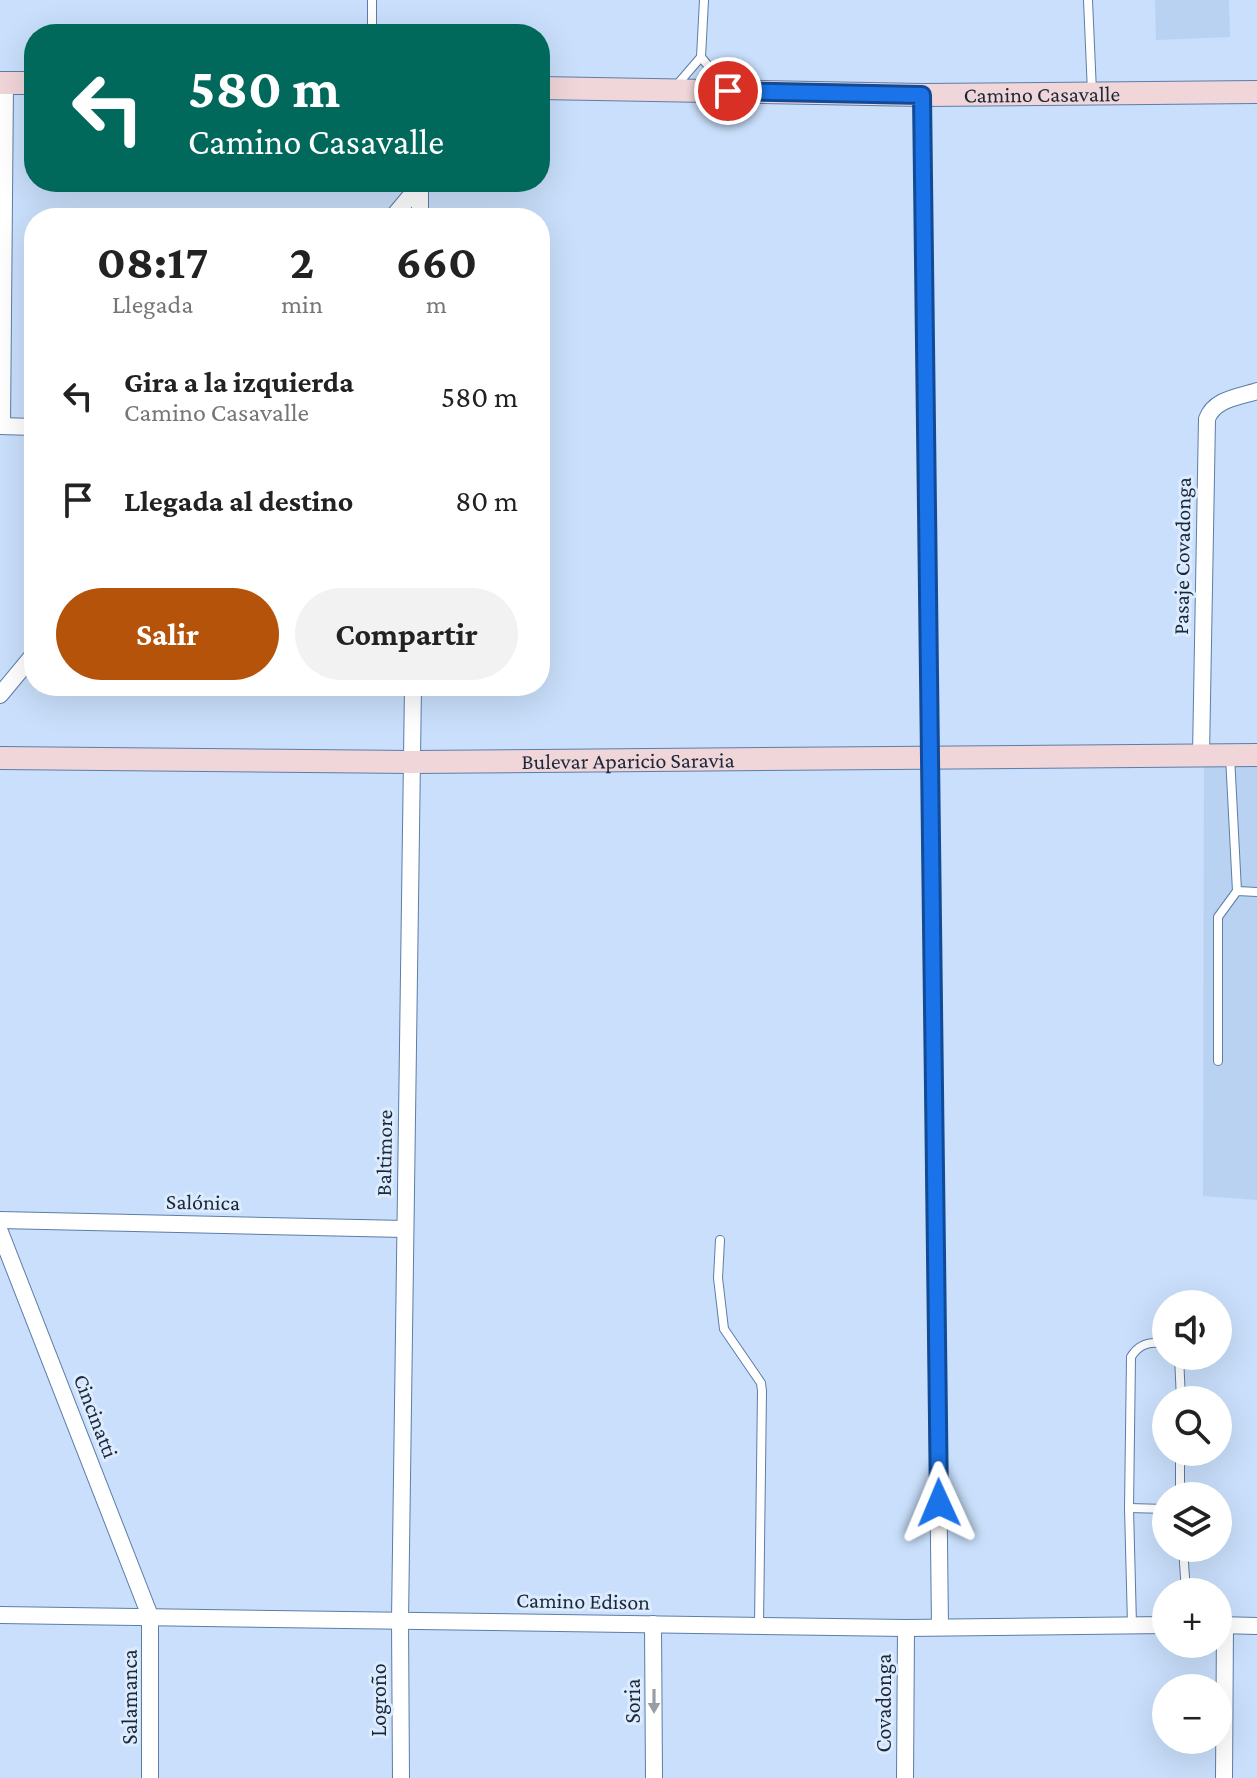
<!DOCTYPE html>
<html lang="es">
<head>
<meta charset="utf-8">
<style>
  body { margin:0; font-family:"Crimson Pro",serif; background:#f2f2f2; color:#222; height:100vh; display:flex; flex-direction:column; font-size:30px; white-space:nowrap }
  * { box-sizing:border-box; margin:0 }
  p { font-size:26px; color:#767676 }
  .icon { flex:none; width:44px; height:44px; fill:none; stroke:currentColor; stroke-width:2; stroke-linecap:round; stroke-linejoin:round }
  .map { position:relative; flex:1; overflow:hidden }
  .panel { position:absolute; left:24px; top:208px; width:526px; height:488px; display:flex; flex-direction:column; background:#fff; border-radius:32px; box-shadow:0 8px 32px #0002 }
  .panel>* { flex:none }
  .hud { position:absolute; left:24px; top:24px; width:526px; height:168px; border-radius:32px; box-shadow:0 8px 32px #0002; background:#00695c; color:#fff; overflow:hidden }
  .fabs { position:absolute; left:1152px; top:1290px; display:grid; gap:16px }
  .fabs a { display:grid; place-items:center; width:80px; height:80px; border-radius:50%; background:#fff; box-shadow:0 8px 32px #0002; font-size:40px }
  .pin { position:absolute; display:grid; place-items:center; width:68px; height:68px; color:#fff; margin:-34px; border:4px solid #fff; border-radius:50%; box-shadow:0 2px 8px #0007 }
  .me { position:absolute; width:88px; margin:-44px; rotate:359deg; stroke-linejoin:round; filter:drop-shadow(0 0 6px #0008) }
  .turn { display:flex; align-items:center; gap:28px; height:168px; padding:0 32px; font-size:36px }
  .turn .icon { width:104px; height:104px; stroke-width:2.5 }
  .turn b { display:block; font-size:56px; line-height:68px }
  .eta { display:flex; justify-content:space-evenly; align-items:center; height:136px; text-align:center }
  .eta b { font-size:48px; font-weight:700; line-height:56px }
  .primary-button { display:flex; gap:16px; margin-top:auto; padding:16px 32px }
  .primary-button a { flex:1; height:92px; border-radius:48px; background:#b45309; color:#fff; font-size:32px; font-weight:700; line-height:92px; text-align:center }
  .primary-button a+a { background:#f2f2f2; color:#222 }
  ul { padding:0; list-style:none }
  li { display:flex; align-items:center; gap:24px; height:104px; padding:0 32px }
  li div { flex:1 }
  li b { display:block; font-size:30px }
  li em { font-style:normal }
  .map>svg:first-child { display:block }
</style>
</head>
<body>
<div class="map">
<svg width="1257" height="1778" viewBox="0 0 1257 1778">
  <rect width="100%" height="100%" fill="#c9dffb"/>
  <g fill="#b9d2f1">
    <path d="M 1155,0 L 1229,0 L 1230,37 L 1156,40 Z"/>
    <path d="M 1204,760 L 1257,760 L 1257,1200 L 1203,1196 Z"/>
  </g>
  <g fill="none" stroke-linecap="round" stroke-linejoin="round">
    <g stroke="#5c7da8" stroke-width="10">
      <g id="lane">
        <path d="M 372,0 L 372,34"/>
        <path d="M 1088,0 L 1092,92"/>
        <path d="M 701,57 L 726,88"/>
        <path d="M 676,86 L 701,57 L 704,0"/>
        <path d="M 1237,891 L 1257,892"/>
        <path d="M 1218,1061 L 1218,917 L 1237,891 L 1230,756"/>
        <path d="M 720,1240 L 718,1278 L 724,1329 L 761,1383 L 762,1391 L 759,1625"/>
        <path d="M 1179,1356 L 1181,1400"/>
        <path d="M 1180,1496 L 1180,1452"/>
        <path d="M 1129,1508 L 1166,1509"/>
        <path d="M 1183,1548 L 1186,1592"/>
        <path d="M 1132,1625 L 1129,1508 L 1131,1357 C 1139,1343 1151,1341 1166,1344"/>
      </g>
    </g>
    <g stroke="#5c7da8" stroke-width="18">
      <g id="street">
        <path d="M 922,95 L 940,1627"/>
        <path d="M 392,218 L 422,182"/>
        <path d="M 420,218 L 420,182"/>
        <path d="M 0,426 L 34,427"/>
        <path d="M 2,426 L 5,83"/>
        <path d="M 0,695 L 34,654"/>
        <path d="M 1201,755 L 1207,419 C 1214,399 1239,397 1257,391"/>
        <path d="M 0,1220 L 405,1229"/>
        <path d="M 0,1232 L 150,1616 L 150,1778"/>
        <path d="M 0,1615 L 906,1628 L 1166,1625"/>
        <path d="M 653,1624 L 654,1778"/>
        <path d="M 1218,1625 L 1257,1626"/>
        <path d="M 401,1778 L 400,1621 L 413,686"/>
        <path d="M 905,1778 L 906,1628"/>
        <path d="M 1224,1778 L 1225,1625"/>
      </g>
    </g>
    <g stroke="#5c7da8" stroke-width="24">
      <g id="secondary">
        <path d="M 0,83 L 34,83"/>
        <path id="s1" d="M 540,88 L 922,95 L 1257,92"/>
        <path id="s2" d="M 0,758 L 412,762 L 1257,755"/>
      </g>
    </g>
    <use href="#lane" stroke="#fff" stroke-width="8"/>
    <use href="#street" stroke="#fff" stroke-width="16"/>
    <use href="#secondary" stroke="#f1d6d9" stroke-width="22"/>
  </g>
  <defs><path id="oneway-solid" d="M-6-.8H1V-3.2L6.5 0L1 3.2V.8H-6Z" transform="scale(2)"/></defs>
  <use fill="#989ea6" href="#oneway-solid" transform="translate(654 1701) rotate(90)"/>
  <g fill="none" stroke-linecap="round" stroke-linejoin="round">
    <g stroke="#114b97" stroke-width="20">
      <path id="route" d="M 728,91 L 922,95 L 939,1503"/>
    </g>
    <use href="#route" stroke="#1a73e8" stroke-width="14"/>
  </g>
  <g text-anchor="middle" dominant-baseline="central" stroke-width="6" stroke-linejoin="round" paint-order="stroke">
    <g font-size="22" fill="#1a283a" stroke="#ddebff">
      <text stroke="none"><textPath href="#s1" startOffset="502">Camino Casavalle</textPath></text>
      <text transform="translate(1182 556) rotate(-89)">Pasaje Covadonga</text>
      <text stroke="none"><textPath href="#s2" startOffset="628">Bulevar Aparicio Saravia</textPath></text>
      <text transform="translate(384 1153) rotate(-89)">Baltimore</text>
      <text transform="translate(203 1202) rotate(1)">Salónica</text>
      <text transform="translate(96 1416) rotate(69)">Cincinatti</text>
      <text transform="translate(583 1601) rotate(1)">Camino Edison</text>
      <text transform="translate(129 1697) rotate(-90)">Salamanca</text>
      <text transform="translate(378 1700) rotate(-90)">Logroño</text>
      <text transform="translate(632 1701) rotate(-90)">Soria</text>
      <text transform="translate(883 1703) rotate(-90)">Covadonga</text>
    </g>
  </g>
</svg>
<div class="fabs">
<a><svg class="icon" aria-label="sound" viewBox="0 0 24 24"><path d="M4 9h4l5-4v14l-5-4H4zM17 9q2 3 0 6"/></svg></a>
<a><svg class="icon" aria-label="search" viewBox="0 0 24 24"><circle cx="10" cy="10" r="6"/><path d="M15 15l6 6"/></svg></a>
<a><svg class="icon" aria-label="layers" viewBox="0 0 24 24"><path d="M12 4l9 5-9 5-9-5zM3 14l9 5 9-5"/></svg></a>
<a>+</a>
<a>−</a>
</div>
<div class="pin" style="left:728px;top:91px;background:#d93025"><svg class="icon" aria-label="arrive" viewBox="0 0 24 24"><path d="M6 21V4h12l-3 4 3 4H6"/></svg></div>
<svg class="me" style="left:939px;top:1503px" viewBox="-20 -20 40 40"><path d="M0-17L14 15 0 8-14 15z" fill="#1a73e8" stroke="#fff" stroke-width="4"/></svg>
<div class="hud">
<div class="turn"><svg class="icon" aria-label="left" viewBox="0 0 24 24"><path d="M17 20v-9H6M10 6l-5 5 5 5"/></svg><div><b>580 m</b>Camino Casavalle</div></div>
</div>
<section class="panel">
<div class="eta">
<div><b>08:17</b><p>Llegada</p></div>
<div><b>2</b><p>min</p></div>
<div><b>660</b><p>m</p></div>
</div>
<ul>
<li><svg class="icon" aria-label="left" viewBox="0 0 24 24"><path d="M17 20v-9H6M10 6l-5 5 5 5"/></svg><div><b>Gira a la izquierda</b><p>Camino Casavalle</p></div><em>580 m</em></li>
<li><svg class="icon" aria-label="arrive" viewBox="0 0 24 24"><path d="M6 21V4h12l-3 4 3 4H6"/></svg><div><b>Llegada al destino</b></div><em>80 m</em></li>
</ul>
<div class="primary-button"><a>Salir</a><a>Compartir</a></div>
</section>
</div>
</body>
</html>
